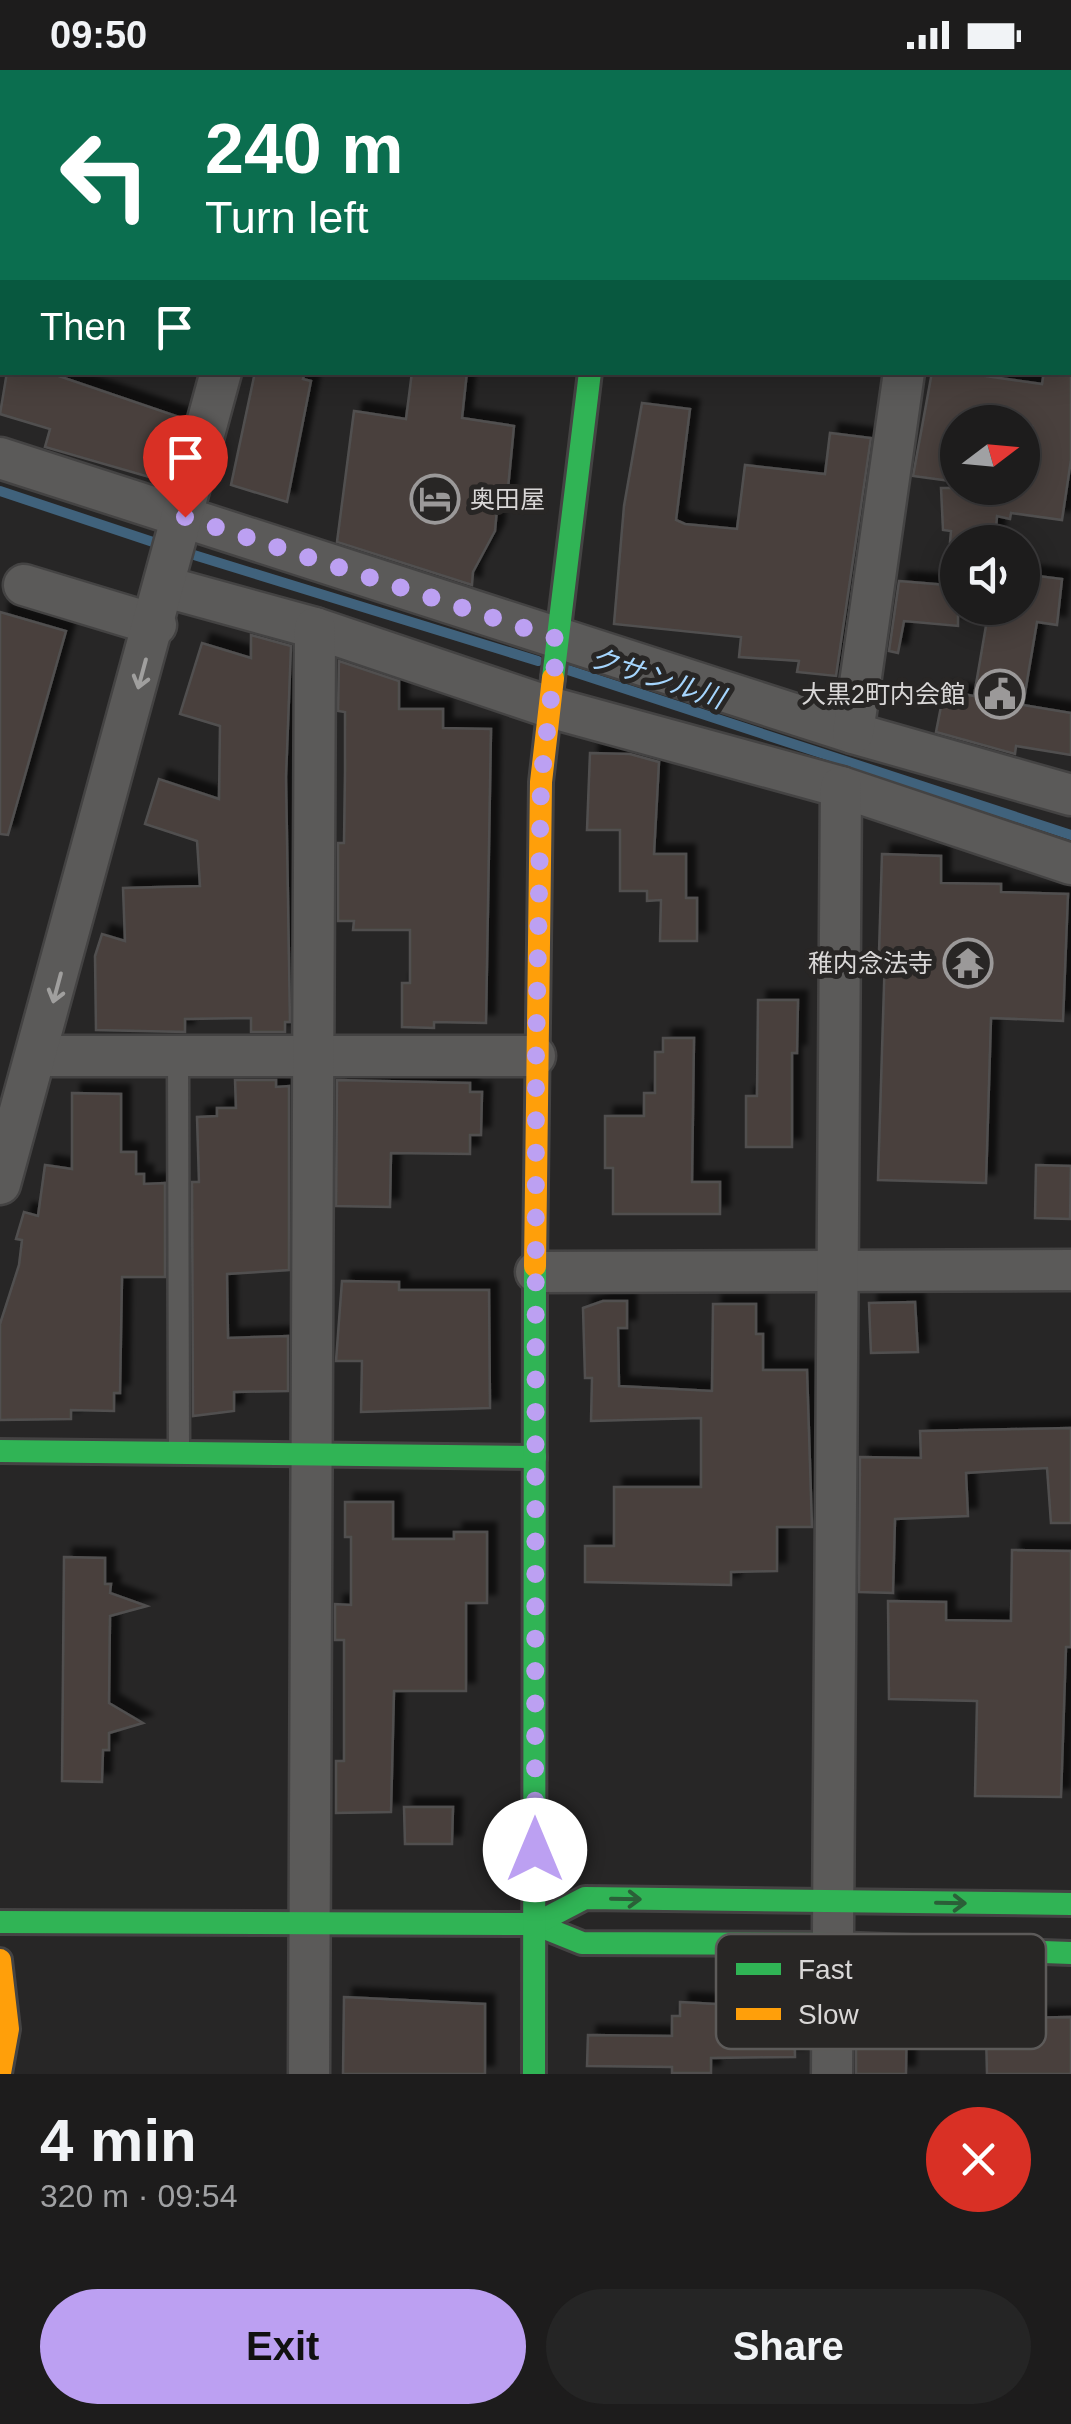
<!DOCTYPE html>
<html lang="en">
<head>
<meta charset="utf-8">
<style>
  body { margin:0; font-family:Helvetica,"Noto Sans JP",sans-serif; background:#252525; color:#f1f3f6; height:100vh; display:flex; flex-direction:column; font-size:38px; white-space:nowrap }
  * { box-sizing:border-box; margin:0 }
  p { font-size:32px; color:#a0a1a3 }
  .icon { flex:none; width:55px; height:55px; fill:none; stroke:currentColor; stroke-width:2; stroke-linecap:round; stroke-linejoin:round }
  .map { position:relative; height:2004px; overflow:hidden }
  .details { display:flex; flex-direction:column; background:#1d1c1c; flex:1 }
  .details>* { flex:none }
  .top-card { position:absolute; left:0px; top:0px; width:1072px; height:305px; box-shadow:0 5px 25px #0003,0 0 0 2px #3b3a3b; background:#0b6e4f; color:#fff; overflow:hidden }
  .needle { width:65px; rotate:74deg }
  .tools { position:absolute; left:940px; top:335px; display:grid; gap:20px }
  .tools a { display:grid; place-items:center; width:100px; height:100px; border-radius:50%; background:#1d1c1c; box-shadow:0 5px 25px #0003,0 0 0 2px #3b3a3b; font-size:50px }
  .pin { position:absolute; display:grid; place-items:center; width:85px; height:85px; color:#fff; margin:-102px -42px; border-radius:50% 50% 50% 0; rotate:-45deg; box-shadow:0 0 10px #0007 }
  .pin .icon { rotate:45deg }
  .me { position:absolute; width:110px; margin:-55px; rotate:0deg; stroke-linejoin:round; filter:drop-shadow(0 0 8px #0008) }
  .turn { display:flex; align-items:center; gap:35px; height:210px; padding:0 40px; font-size:45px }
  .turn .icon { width:130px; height:130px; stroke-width:2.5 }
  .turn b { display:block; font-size:70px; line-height:85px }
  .then { display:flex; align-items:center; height:95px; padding:0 40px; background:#0003; gap:20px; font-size:38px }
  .round { display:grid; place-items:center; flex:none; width:105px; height:105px; border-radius:52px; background:#252525 }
  .head { display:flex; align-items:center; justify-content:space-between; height:170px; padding:0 40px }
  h1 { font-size:60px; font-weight:700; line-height:75px }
  .button { display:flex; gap:20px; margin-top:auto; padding:20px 40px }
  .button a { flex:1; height:115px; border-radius:60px; background:#bca0f2; color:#111; font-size:40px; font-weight:700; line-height:115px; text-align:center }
  .button a+a { background:#252525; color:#f1f3f6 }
  .status { display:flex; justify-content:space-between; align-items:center; height:70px; padding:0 50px; background:#1d1c1c; direction:ltr }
  .status svg { height:28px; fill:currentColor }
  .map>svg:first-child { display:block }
</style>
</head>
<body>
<div class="status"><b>09:50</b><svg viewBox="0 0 49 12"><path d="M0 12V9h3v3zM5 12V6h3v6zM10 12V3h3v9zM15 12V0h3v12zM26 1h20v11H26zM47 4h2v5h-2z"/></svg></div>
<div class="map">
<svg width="1071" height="2004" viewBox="0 0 1071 2004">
  <defs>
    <filter id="shadow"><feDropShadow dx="9" dy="-9" stdDeviation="2.5" flood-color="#0009"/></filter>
  </defs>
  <rect width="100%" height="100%" fill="#272626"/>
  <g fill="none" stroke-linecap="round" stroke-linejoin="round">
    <g stroke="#40627c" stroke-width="10">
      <path d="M 0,421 L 165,476"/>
      <path d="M 181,481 L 538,591"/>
      <path d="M 568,600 L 1071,765"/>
    </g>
  </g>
  <g fill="#48403d" stroke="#515050" stroke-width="2.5" filter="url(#shadow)">
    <path d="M 7,302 L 47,302 L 182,348 L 163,411 L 45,377 L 50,359 L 0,344 Z"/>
    <path d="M 255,302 L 305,302 L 303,309 L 311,311 L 287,432 L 231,415 Z"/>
    <path d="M 412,302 L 467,302 L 462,348 L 514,356 L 507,429 L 498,428 L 495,461 L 473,502 L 472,515 L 337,472 L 354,341 L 406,349 Z"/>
    <path d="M 932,302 L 985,302 L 985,306 L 1042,314 L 1044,302 L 1071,302 L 1071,390 L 1062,450 L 1011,443 L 1010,449 L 997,446 L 995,472 L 950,472 L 951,461 L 943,460 L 941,418 L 1023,418 L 1032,356 L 958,346 L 958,412 L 913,406 Z"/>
    <path d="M 642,333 L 690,339 L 676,450 L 685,454 L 737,459 L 745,395 L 825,404 L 830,363 L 871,368 L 836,606 L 797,602 L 799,591 L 739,587 L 741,567 L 614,554 L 624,436 Z"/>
    <path d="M 1022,504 L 1062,509 L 1057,555 L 1037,552 L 1023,635 L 1071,643 L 1071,685 L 1016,676 L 1015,684 L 936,662 L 944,621 L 974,626 L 989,538 L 1022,538 Z"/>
    <path d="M 899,511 L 958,516 L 958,556 L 904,551 L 898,583 L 889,581 Z"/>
    <path d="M 0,542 L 66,561 L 8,765 L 0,764 Z"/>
    <path d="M 251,565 L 291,576 L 286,707 L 290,952 L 285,952 L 285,962 L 251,962 L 251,948 L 185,949 L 185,962 L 96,960 L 95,886 L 102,864 L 125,871 L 123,818 L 200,816 L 197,771 L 145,754 L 159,709 L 219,729 L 220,656 L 180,644 L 202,573 L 251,588 Z"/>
    <path d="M 339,591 L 399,611 L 399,639 L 443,639 L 443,658 L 491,659 L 486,953 L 434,952 L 434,958 L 402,957 L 402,913 L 410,913 L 410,860 L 353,860 L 354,851 L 338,851 L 338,773 L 344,773 L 345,702 L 345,642 L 338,641 Z"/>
    <path d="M 590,683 L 630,684 L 659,692 L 654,784 L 686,784 L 686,828 L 697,828 L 697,871 L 660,871 L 661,830 L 647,831 L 647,821 L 620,821 L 620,760 L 587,760 Z"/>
    <path d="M 882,784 L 941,786 L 941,813 L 1001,814 L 1001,822 L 1068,824 L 1063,951 L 991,948 L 986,1113 L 878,1110 L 885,884 L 879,883 Z"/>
    <path d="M 758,930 L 798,930 L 797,983 L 792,983 L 792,1077 L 746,1077 L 746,1026 L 757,1026 Z"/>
    <path d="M 663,968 L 694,968 L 692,1112 L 720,1112 L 720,1144 L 613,1144 L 613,1098 L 605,1098 L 605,1046 L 644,1046 L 644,1023 L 655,1023 L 655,982 L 663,982 Z"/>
    <path d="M 235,1010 L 276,1010 L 276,1017 L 289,1016 L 289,1200 L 227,1204 L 228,1268 L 288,1266 L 288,1321 L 234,1322 L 234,1341 L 193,1346 L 192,1112 L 199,1112 L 197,1047 L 217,1046 L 217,1038 L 236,1038 Z"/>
    <path d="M 337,1010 L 470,1013 L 470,1022 L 482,1022 L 481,1065 L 470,1065 L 470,1084 L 391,1083 L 390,1137 L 336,1136 Z"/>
    <path d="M 72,1023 L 121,1024 L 121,1082 L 136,1082 L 136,1104 L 144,1104 L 144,1114 L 165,1113 L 165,1207 L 122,1207 L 120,1323 L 114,1323 L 114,1341 L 71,1340 L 71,1349 L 0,1350 L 0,1254 L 19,1195 L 22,1170 L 16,1169 L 24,1142 L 38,1146 L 45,1095 L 72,1099 Z"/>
    <path d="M 1036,1095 L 1071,1096 L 1070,1149 L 1035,1148 Z"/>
    <path d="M 342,1211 L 399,1212 L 399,1220 L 489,1220 L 490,1338 L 361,1342 L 362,1291 L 336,1291 Z"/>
    <path d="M 603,1231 L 627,1231 L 627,1258 L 618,1258 L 619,1316 L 712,1321 L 713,1234 L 756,1234 L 756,1264 L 763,1264 L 763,1300 L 807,1300 L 812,1457 L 777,1457 L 777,1501 L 731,1502 L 731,1515 L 585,1512 L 585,1476 L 614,1476 L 614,1417 L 701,1417 L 701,1348 L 591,1351 L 592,1308 L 585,1308 L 583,1238 Z"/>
    <path d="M 915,1232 L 918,1282 L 871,1283 L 869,1233 Z"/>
    <path d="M 1071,1358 L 1071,1453 L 1051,1453 L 1047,1398 L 966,1403 L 968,1446 L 895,1449 L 893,1523 L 859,1522 L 860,1387 L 921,1388 L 920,1361 Z"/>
    <path d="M 345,1432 L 393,1432 L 393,1469 L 454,1469 L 454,1462 L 487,1462 L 487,1533 L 466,1533 L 466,1621 L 394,1621 L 391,1742 L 336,1743 L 336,1691 L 344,1691 L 344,1570 L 335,1570 L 335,1534 L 351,1535 L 351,1467 L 345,1467 Z"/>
    <path d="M 1012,1480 L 1071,1481 L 1071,1577 L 1066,1577 L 1061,1727 L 975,1726 L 977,1631 L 889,1629 L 888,1531 L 946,1532 L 946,1550 L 1011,1551 Z"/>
    <path d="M 64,1487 L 105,1488 L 105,1514 L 111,1514 L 110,1523 L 147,1536 L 110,1546 L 109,1633 L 143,1653 L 109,1663 L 109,1680 L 103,1680 L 102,1712 L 62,1711 Z"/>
    <path d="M 404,1737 L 453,1737 L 452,1774 L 405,1774 Z"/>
    <path d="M 344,1927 L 485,1934 L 485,2004 L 343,2004 Z"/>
    <path d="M 680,1932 L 787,1938 L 787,1949 L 794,1949 L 795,1987 L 711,1988 L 711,2003 L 672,2003 L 672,1997 L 587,1996 L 588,1965 L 672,1966 L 672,1946 L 680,1946 Z"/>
    <path d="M 856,1934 L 907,1935 L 906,2004 L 856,2004 Z"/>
    <path d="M 1071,1947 L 1071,2004 L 987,2004 L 986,1962 L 1013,1962 L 1013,1948 Z"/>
  </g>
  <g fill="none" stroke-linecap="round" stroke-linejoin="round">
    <g stroke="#444343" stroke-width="25">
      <g id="lane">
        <path d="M 466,2 L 466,0"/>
        <path d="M 178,986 L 179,1379"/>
      </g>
    </g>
    <g stroke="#444343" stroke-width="45">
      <g id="street">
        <path d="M 306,2 L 306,0"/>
        <path d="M 946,2 L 947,0"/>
        <path d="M 0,388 L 853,663 L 1071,725"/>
        <path d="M 24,515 L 156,555"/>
        <path d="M 166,517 L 315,558 L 549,637 L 841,717 L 1071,794"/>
        <path d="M 853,663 L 904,302"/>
        <path d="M 39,986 L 535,986"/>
        <path d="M 0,1114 L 221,302"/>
        <path d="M 536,1202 L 1071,1200"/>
        <path d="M 309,2004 L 315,558"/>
        <path d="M 832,2004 L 841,717"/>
      </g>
    </g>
    <g stroke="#444343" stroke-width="28">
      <g id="fast">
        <path d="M 632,0 L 632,2"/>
        <path d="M 553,608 L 590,302"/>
        <path d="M 0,1381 L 535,1387"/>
        <path d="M 0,1852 L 535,1854 L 582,1873 L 834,1874 L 1071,1883"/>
        <path d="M 535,1854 L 585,1828 L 1071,1834"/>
        <path d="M 534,2004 L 535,1196"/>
      </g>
    </g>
    <g stroke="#444343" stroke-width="28">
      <g id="slow">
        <path d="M 535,1196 L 541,712 L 553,608"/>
        <path d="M 0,1890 L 8,1959 L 0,2003"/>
      </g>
    </g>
    <use href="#lane" stroke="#5b5a59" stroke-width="20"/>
    <use href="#street" stroke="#5b5a59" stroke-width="40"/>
    <use href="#fast" stroke="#30b455" stroke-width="22"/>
    <use href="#slow" stroke="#ff9f0a" stroke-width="22"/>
  </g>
  <defs><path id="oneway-shaft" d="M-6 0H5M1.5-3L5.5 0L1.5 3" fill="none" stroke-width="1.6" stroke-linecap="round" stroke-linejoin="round" transform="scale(2.5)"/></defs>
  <g stroke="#a09f9e">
    <use href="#oneway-shaft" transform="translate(142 604) rotate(105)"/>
    <use href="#oneway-shaft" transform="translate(57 918) rotate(105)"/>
  </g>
  <g stroke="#2b5f38">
    <use href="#oneway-shaft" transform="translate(626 1829) rotate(1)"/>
    <use href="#oneway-shaft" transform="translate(951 1833) rotate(1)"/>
  </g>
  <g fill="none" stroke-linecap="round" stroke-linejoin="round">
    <path stroke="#bca0f2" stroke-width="18" stroke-dasharray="0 32.4" d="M 185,447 L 558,569 L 541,712 L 536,986 L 535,1780"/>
  </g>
  <defs>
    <g id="hotel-ring" transform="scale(2.5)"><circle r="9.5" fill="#282625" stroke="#9b9999" stroke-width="1.5"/><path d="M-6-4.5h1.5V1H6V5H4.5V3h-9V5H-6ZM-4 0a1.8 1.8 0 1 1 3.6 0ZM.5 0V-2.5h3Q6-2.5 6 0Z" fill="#9b9999"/></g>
    <g id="civic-ring" transform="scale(2.5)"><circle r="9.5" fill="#282625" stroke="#9b9999" stroke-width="1.5"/><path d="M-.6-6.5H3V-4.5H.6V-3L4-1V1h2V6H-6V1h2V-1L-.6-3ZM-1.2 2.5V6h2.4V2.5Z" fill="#9b9999"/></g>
    <g id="temple-ring" transform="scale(2.5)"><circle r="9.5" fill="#282625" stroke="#9b9999" stroke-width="1.5"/><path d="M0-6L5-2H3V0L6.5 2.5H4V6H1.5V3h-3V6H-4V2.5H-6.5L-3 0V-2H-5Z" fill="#9b9999"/></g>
  </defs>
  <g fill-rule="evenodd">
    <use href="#hotel-ring" x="435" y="429"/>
    <use href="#civic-ring" x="1000" y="624"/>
    <use href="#temple-ring" x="968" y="893"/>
  </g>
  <g text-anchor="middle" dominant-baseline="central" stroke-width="10" stroke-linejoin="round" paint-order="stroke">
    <g font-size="25" fill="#d9d7d7" stroke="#282625" text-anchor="end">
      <text x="470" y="429" text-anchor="start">奥田屋</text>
      <text x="965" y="624">大黒2町内会館</text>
      <text x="933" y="893">稚内念法寺</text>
    </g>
    <g font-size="28" font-style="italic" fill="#a5d5fd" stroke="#282625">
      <text transform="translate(657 608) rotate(18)">クサンル川</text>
    </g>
  </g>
  <rect x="716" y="1864" width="330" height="115" rx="15" fill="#282625" stroke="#5d5b5a" stroke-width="2.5"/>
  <rect x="736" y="1893" width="45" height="12" fill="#30b455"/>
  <rect x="736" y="1938" width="45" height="12" fill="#ff9f0a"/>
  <g font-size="28" fill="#d9d7d7">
    <text x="798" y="1909">Fast</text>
    <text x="798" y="1954">Slow</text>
  </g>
</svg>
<div class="tools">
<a><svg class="needle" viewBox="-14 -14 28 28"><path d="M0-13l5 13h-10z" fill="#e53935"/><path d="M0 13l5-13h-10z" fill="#a0a1a3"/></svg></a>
<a><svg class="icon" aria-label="sound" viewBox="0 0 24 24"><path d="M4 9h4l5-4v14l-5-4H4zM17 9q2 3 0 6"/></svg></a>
</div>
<div class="pin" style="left:185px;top:447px;background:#d93025"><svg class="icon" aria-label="arrive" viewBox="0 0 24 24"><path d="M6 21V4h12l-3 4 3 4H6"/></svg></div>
<svg class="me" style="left:535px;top:1780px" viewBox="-20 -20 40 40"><circle r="19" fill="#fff"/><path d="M0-13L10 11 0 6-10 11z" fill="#bca0f2"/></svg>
<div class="top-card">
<div class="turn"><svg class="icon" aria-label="left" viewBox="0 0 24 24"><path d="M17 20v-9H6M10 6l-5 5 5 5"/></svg><div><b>240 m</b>Turn left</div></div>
<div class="then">Then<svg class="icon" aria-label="arrive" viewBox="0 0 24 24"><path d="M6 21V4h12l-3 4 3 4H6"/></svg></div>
</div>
</div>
<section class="details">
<div class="head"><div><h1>4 min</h1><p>320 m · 09:54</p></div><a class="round" style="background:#d93025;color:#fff"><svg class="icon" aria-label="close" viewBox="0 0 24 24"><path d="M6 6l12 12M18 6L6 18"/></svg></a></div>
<div class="button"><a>Exit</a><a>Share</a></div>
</section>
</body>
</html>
